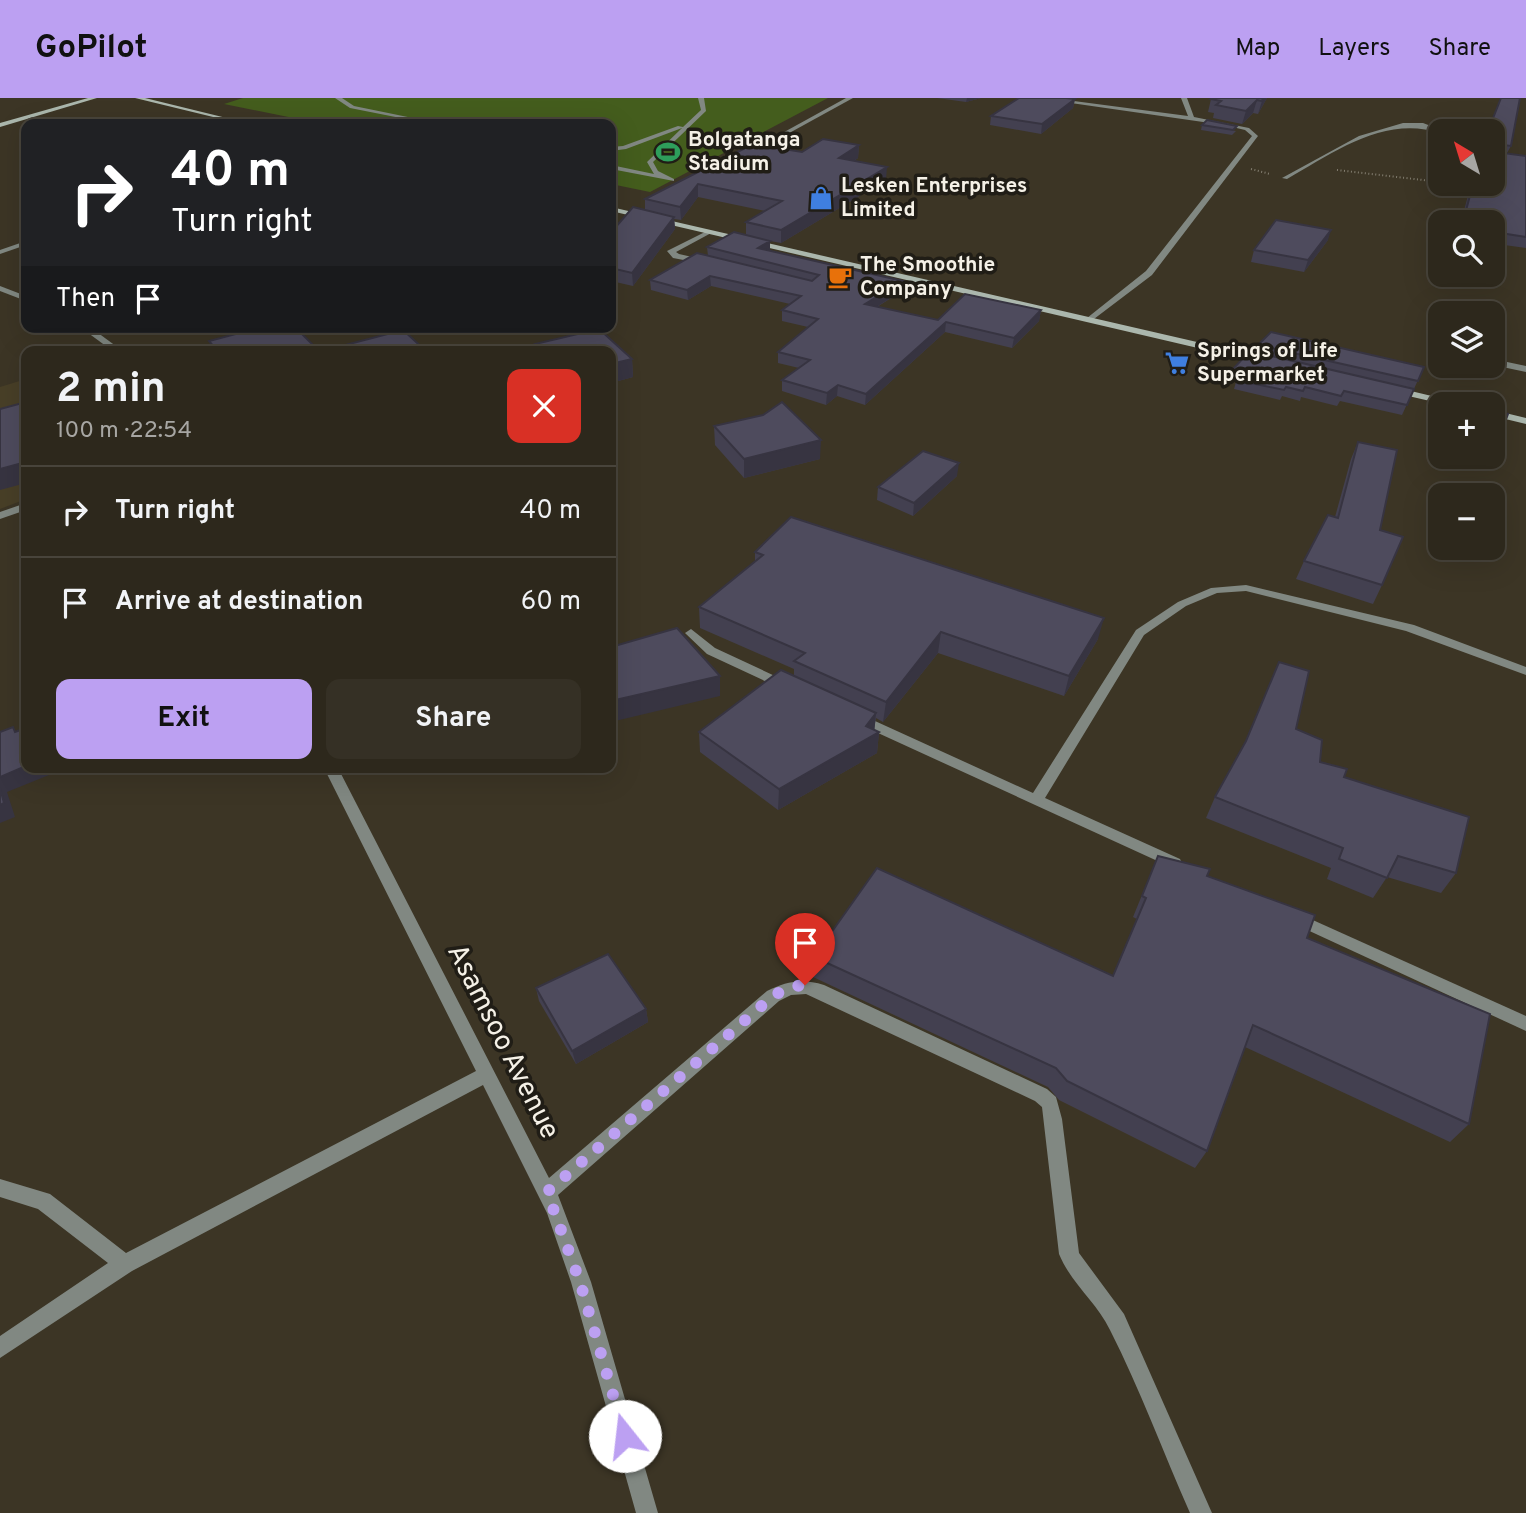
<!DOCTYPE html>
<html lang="en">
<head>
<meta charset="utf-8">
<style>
  body { margin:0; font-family:Overpass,sans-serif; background:#353025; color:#f1f3f6; height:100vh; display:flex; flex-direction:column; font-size:26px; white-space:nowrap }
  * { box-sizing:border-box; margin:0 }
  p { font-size:23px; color:#a7a6a3 }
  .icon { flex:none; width:38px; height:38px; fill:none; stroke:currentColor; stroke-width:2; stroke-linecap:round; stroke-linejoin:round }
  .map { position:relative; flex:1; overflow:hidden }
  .sheet { position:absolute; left:21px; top:248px; width:595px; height:427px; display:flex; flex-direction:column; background:#2d281c; border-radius:14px; box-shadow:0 7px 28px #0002,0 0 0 2px #48443b }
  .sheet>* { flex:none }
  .hud { position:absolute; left:21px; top:21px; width:595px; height:214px; border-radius:14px; box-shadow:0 7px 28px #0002,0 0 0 2px #48443b; background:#202124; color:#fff; overflow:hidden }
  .needle { width:46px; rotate:322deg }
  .buttons { position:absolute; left:1428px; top:21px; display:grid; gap:14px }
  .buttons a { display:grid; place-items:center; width:77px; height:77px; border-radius:14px; background:#2d281c; box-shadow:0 7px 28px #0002,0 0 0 2px #48443b; font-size:35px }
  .pin { position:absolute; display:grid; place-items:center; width:60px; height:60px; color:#fff; margin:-72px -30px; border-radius:50% 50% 50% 0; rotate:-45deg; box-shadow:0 0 7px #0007 }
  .pin .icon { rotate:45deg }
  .me { position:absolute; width:77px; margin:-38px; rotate:344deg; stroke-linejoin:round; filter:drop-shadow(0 0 5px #0008) }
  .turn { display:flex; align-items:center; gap:24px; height:147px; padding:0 35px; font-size:32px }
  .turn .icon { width:91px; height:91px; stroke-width:2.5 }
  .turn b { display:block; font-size:49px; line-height:60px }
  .then { display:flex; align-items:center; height:66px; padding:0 35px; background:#0003; gap:14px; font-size:26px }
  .round { display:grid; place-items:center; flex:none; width:74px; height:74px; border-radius:14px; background:#353025 }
  .head { display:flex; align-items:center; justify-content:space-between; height:119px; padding:0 35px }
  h1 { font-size:42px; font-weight:700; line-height:52px }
  .cta { display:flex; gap:14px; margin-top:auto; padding:14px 35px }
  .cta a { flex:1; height:80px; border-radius:14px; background:#bca0f2; color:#111; font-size:28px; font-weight:700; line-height:80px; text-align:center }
  .cta a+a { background:#353025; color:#f1f3f6 }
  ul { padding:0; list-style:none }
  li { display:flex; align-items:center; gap:21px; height:91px; padding:0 35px; border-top:2px solid #48443b }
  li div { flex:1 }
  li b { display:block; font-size:26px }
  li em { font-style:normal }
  header { display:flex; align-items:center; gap:42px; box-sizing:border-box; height:98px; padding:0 35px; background:#bca0f2; color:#111 }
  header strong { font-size:33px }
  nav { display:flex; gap:38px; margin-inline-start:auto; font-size:24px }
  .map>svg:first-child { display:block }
</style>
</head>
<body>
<header>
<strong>GoPilot</strong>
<nav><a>Map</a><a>Layers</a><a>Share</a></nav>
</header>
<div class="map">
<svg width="1526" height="1415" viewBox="0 0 1526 1415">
  <rect width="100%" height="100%" fill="#3c3525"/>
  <path fill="#483f27" d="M 26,281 L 26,401 L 0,411 L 0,289 Z"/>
  <path fill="#445d1d" d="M 243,0 L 828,0 L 650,94 L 611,86 L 611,26 L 323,26 L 224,6 Z"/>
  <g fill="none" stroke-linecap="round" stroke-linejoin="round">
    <g stroke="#837e70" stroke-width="2" stroke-dasharray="1 2.5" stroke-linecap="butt">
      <path d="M 1251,71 L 1270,76"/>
      <path d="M 1337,72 L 1440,84"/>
      <path d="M 1456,86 L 1473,89"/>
    </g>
    <g fill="#818882" fill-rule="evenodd">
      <path d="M 335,0 L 342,0 L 354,8 L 442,26 L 431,26 L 350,10 Z"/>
      <path d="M 698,0 L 704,0 L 706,13 L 653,64 L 658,73 L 674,81 L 674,83 L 611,71 L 611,67 L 654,76 L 647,64 L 682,30 L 626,51 L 611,53 L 611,49 L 623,48 L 678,28 L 683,29 L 701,12 Z"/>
    </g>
    <g fill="#818882" fill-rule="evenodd">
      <path d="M 846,0 L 853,0 L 751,56 L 746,55 Z"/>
      <path d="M 1036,0 L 1051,0 L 1188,18 L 1181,0 L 1187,0 L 1194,19 L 1249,30 L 1258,38 L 1152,177 L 1090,224 L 1086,222 L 1087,220 L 1146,173 L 1252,38 L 1245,32 L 1224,27 Z"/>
      <path d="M 1403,25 L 1423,25 L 1444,33 L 1440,35 C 1385,17 1334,54 1287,81 L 1282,80 L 1359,38 Z"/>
      <path d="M 707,133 L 713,134 L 676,154 L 679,156 L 710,163 L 710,167 L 673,160 L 667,153 Z"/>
      <path d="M 26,143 L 26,147 L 0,156 L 0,152 Z"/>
      <path d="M 0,188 L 26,198 L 26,203 L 0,193 Z"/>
      <path d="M 80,229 L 90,229 L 124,254 L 114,254 Z"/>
      <path d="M 1432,232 L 1440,235 L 1440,241 L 1432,236 Z"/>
      <path d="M 1493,261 L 1526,268 L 1526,274 L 1493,267 Z"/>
      <path d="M 26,405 L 26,412 L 0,421 L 0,414 Z"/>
      <path d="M 1246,487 L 1414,527 L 1526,569 L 1526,577 L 1406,533 L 1246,493 L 1217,495 L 1186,508 L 1144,537 L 1045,700 L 1180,761 L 1182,765 L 1180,769 L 1175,771 L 854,624 L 853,621 L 854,618 L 864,618 L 1033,695 L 1136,532 L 1178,504 L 1211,490 Z"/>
      <path d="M 691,531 L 715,550 L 790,585 L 792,588 L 790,591 L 782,591 L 707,556 L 685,535 Z"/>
      <path d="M 324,670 L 338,670 L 549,1080 L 767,893 C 787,883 802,880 824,887 L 1047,991 L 1056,999 L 1062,1021 L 1079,1155 L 1124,1216 L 1212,1415 L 1190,1415 C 1163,1354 1140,1291 1110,1232 C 1096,1203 1072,1187 1059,1156 L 1042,1009 L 1035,1003 L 806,896 L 791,897 L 779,903 L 558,1097 L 591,1184 L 658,1415 L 636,1415 L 571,1184 L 547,1115 L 483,987 L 132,1173 L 0,1260 L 0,1238 L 108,1165 L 38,1111 L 0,1099 L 0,1081 L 50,1096 L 126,1155 L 476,973 Z"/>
      <path d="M 1295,814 L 1526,918 L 1526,933 L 1290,824 L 1287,820 L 1290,816 Z"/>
    </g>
    <g fill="#abb7ad" fill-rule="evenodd">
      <path d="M 88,0 L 97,0 L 0,29 L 0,25 Z"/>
      <path d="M 135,0 L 145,0 L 251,26 L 242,26 Z"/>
      <path d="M 611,109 L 1262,259 L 1266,262 L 1262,265 L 611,113 Z"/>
      <path d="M 1394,289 L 1457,304 L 1459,306 L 1443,306 L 1391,294 L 1390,292 Z"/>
      <path d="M 1493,312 L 1526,320 L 1526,326 L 1493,318 Z"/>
    </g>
  </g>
  <g fill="#434050">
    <path d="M 937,0 L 981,0 L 966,4 Z"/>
    <path d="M 1213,0 L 1267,0 L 1258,16 L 1253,15 L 1242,26 L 1213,20 L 1214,15 L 1208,14 L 1211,1 Z"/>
    <path d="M 1075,1 L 1073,10 L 1041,36 L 990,27 L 991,18 Z"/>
    <path d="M 1202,27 L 1236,33 L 1232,37 L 1201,32 Z"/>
    <path d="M 1493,33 L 1511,48 L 1507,55 L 1526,58 L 1526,150 L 1497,146 L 1493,124 L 1461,124 L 1471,86 L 1468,86 L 1493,86 Z"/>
    <path d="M 859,47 L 858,60 L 854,63 L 886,82 L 781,145 L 770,143 L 770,153 L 903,183 L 902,193 L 877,209 L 938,222 L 1041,212 L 1039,223 L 1012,250 L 945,234 L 865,307 L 837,298 L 826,307 L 782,293 L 782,282 L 799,270 L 778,265 L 778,254 L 808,229 L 782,223 L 782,212 L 790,206 L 711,188 L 688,202 L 651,192 L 650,182 L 708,158 L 707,149 L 746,137 L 746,124 L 765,113 L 698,99 L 681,122 L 674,121 L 675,131 L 633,188 L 611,183 L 611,130 L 614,131 L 645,112 L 645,101 L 802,54 Z"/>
    <path d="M 1328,142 L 1304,174 L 1251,164 L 1254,152 Z"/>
    <path d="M 599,231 L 632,261 L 633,279 L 611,285 L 611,254 L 536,254 L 535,246 Z"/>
    <path d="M 209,243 L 315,254 L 213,254 Z"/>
    <path d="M 1258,247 L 1424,269 L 1402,317 L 1340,303 L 1337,308 L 1301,299 L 1300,303 L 1282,298 L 1280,302 L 1234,291 L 1236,284 L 1228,282 L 1231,273 L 1255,255 Z"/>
    <path d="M 1493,312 L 1498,344 L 1493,354 Z"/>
    <path d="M 714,328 L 820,361 L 744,380 L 715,347 Z"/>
    <path d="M 1358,344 L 1380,432 L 1382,487 L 1373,506 L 1296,481 L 1304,463 L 1335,419 L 1351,361 Z"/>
    <path d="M 957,378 L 913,418 L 877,402 L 878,389 Z"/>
    <path d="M 755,454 L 1098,541 L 1064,598 L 938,555 L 883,624 L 876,620 L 874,632 L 879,634 L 877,655 L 778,712 L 700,654 L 699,634 L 794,578 L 794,571 L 700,530 L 699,509 L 755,463 Z"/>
    <path d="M 1296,631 L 1320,664 L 1344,679 L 1456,775 L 1441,795 L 1387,779 L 1373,800 L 1327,781 L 1331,770 L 1206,720 L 1215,699 Z"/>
    <path d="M 1158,758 L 1207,778 L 1307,840 L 1469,1026 L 1450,1044 L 1245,949 L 1207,1053 L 1195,1070 L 1059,1002 L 1048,989 L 813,879 L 814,859 L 1113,878 L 1137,821 L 1133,819 Z"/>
    <path d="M 536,890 L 646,911 L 648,924 L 576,966 L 539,903 Z"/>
  </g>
  <g fill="#373441">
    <path d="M 967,0 L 981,0 L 966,4 Z"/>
    <path d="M 1263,0 L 1267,0 L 1258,16 L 1262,3 Z"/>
    <path d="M 1075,1 L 1073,10 L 1041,36 L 1042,26 Z"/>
    <path d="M 1257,2 L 1253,15 L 1242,26 L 1246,13 Z"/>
    <path d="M 859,47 L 858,60 L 839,73 L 839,60 Z"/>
    <path d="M 887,69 L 886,82 L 781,145 L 781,132 Z"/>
    <path d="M 698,86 L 698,99 L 681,122 L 680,109 Z"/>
    <path d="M 674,119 L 675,131 L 633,188 L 632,175 Z"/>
    <path d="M 1331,132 L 1328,142 L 1304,174 L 1308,162 Z"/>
    <path d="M 770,143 L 770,153 L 758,150 Z"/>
    <path d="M 710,178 L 711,188 L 688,202 L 687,192 Z"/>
    <path d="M 903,183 L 902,193 L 865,216 L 865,206 Z"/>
    <path d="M 1041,212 L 1039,223 L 1012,250 L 1014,240 Z"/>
    <path d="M 946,224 L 945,234 L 865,307 L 866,296 Z"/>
    <path d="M 313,247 L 315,254 L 288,254 Z"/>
    <path d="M 632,261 L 633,279 L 611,285 L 611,266 Z"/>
    <path d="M 838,287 L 837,298 L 826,307 L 827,295 Z"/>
    <path d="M 821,342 L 820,361 L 744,380 L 744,361 Z"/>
    <path d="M 26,364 L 26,385 L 0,392 L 0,371 Z"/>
    <path d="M 959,365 L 957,378 L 913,418 L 914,405 Z"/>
    <path d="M 1104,520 L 1098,541 L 1064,598 L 1069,578 Z"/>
    <path d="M 941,534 L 938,555 L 883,624 L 886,604 Z"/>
    <path d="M 720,578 L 720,598 L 611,624 L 611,603 Z"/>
    <path d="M 876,615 L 874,636 L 879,634 L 877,655 L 778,712 L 779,691 L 866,628 Z"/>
    <path d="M 26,668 L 26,670 L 58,670 L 59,673 L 7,694 L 15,719 L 0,725 L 0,679 Z"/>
    <path d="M 646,911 L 648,924 L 576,966 L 572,953 Z"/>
  </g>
  <g fill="#4e4b5d" stroke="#373441" stroke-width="2">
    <path d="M 1019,0 L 1066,0 L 1075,1 L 1042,26 L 991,18 Z"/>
    <path d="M 1213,0 L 1263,0 L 1262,3 L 1257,2 L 1246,13 L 1216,7 L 1221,3 L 1211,1 Z"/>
    <path d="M 1501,0 L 1520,0 L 1511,48 L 1496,46 L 1495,54 L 1526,58 L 1526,139 L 1500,135 L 1493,167 L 1493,124 L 1463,124 L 1473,86 L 1493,86 L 1493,33 L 1488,33 Z"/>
    <path d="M 1207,22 L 1237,28 L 1233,32 L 1202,27 Z"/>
    <path d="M 823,41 L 859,47 L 839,60 L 887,69 L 781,132 L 746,124 L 782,103 L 698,86 L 680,109 L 645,101 L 753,46 L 802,54 Z"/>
    <path d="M 633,109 L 674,119 L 632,175 L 611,170 L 611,130 L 614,131 Z"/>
    <path d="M 1276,122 L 1331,132 L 1308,162 L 1254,152 Z"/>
    <path d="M 734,134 L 770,143 L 758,150 L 903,183 L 865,206 L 938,222 L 965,196 L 1041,212 L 1014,240 L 946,224 L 866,296 L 838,287 L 827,295 L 782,282 L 810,262 L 778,254 L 818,221 L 782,212 L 801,198 L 710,178 L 687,192 L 650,182 L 697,155 L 812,183 L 819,177 L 707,149 Z"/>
    <path d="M 263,229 L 295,229 L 313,247 L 288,254 L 218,254 L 209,243 Z"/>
    <path d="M 599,231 L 632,261 L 611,266 L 611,254 L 543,254 L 535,246 Z"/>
    <path d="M 403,232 L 427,254 L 328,254 L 326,252 Z"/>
    <path d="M 1271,234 L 1424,269 L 1418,283 L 1258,247 Z"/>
    <path d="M 1250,253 L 1414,291 L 1407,307 L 1344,293 L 1341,298 L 1305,289 L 1303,293 L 1286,289 L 1284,292 L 1237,282 L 1242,275 L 1231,273 Z"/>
    <path d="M 26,304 L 26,364 L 0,371 L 0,311 Z"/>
    <path d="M 782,304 L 821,342 L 744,361 L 714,328 L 763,317 Z"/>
    <path d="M 1493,312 L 1508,316 L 1498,344 L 1493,343 Z"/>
    <path d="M 1358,344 L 1397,352 L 1380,432 L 1403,439 L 1382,487 L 1304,463 L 1328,417 L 1338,420 Z"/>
    <path d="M 923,353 L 959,365 L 914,405 L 878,389 Z"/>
    <path d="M 791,419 L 1104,520 L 1069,578 L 941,534 L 886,604 L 794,563 L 805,555 L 699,509 L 763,457 L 755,454 Z"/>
    <path d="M 677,530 L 720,578 L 611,603 L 611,549 Z"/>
    <path d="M 1279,564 L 1309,573 L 1296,631 L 1322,642 L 1320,664 L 1347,671 L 1344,679 L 1469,719 L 1456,775 L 1398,758 L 1387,780 L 1339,761 L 1343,750 L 1215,699 L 1246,643 Z"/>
    <path d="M 781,572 L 876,615 L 866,628 L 879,634 L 779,691 L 699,634 Z"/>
    <path d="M 13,629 L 15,634 L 26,630 L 26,668 L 0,679 L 0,634 Z"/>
    <path d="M 0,690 L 4,705 L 0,707 Z"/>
    <path d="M 1158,758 L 1210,771 L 1207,778 L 1315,817 L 1307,840 L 1490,916 L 1469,1026 L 1253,927 L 1207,1053 L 1067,983 L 1056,970 L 814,859 L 877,770 L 1113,878 L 1146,800 L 1142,798 Z"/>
    <path d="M 608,856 L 646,911 L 572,953 L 536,890 Z"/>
  </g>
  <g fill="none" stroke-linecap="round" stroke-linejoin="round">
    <path stroke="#bca0f2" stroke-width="12" stroke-dasharray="0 21.6" d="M 625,1338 L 580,1184 L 547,1094 L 773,898 L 789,889 L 805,887"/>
  </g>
  <defs>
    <g id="stadium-bare" transform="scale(1.89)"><path d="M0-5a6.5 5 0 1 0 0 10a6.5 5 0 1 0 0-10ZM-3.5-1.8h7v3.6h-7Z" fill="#2e9e5b" stroke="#201d16" stroke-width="2.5" paint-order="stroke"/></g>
    <g id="shop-bare" transform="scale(1.89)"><path d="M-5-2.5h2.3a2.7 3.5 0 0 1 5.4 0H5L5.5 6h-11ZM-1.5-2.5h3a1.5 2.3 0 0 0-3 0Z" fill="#3f7fe0" stroke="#201d16" stroke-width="2.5" paint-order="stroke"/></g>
    <g id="cafe-bare" transform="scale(1.89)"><path d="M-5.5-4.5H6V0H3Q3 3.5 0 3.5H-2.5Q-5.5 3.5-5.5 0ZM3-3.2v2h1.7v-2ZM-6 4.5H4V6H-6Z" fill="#e8710a" stroke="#201d16" stroke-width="2.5" paint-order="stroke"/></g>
    <g id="supermarket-bare" transform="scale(1.89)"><path d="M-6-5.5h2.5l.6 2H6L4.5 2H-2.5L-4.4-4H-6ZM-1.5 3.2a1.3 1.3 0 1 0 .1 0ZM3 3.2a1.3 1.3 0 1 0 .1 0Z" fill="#3f7fe0" stroke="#201d16" stroke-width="2.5" paint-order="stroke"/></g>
  </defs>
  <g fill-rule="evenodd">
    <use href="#stadium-bare" x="668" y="54"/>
    <use href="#shop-bare" x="821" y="100"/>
    <use href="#cafe-bare" x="840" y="179"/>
    <use href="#supermarket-bare" x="1177" y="265"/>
  </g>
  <g text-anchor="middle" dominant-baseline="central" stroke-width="7" stroke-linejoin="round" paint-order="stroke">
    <g font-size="21" font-weight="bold" fill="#f5f1e7" stroke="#201d16" text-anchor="start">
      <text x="688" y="42">Bolgatanga<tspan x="688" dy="24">Stadium</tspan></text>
      <text x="841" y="88">Lesken Enterprises<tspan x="841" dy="24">Limited</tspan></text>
      <text x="860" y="167">The Smoothie<tspan x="860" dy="24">Company</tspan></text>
      <text x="1197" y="253">Springs of Life<tspan x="1197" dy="24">Supermarket</tspan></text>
    </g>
    <g font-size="28" fill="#f5f1e7" stroke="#201d16">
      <text transform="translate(502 944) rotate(63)">Asamsoo Avenue</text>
    </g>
  </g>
</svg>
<div class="buttons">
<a><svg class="needle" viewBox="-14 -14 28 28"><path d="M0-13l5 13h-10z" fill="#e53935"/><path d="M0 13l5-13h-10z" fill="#a7a6a3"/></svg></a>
<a><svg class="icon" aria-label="search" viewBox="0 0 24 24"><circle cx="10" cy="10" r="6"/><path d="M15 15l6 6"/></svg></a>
<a><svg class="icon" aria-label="layers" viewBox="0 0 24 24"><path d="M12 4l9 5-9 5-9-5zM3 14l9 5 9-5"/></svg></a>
<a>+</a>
<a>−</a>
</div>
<div class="pin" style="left:805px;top:887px;background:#d93025"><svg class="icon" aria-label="arrive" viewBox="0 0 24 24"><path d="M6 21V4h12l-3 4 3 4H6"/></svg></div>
<svg class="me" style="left:625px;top:1338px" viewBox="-20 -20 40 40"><circle r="19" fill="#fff"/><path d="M0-13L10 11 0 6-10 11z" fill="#bca0f2"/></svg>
<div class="hud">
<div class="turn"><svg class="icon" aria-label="right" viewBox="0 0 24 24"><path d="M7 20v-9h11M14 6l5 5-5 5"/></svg><div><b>40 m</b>Turn right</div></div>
<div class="then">Then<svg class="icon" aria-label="arrive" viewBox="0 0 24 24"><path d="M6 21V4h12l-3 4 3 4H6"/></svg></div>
</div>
<section class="sheet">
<div class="head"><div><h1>2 min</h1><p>100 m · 22:54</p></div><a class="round" style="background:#d93025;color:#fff"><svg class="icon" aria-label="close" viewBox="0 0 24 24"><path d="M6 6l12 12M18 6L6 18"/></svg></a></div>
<ul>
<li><svg class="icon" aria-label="right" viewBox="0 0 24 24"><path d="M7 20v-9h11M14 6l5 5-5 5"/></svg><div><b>Turn right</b></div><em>40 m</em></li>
<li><svg class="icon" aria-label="arrive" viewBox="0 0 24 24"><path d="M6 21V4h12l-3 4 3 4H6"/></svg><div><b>Arrive at destination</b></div><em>60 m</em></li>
</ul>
<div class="cta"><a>Exit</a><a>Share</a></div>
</section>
</div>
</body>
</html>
